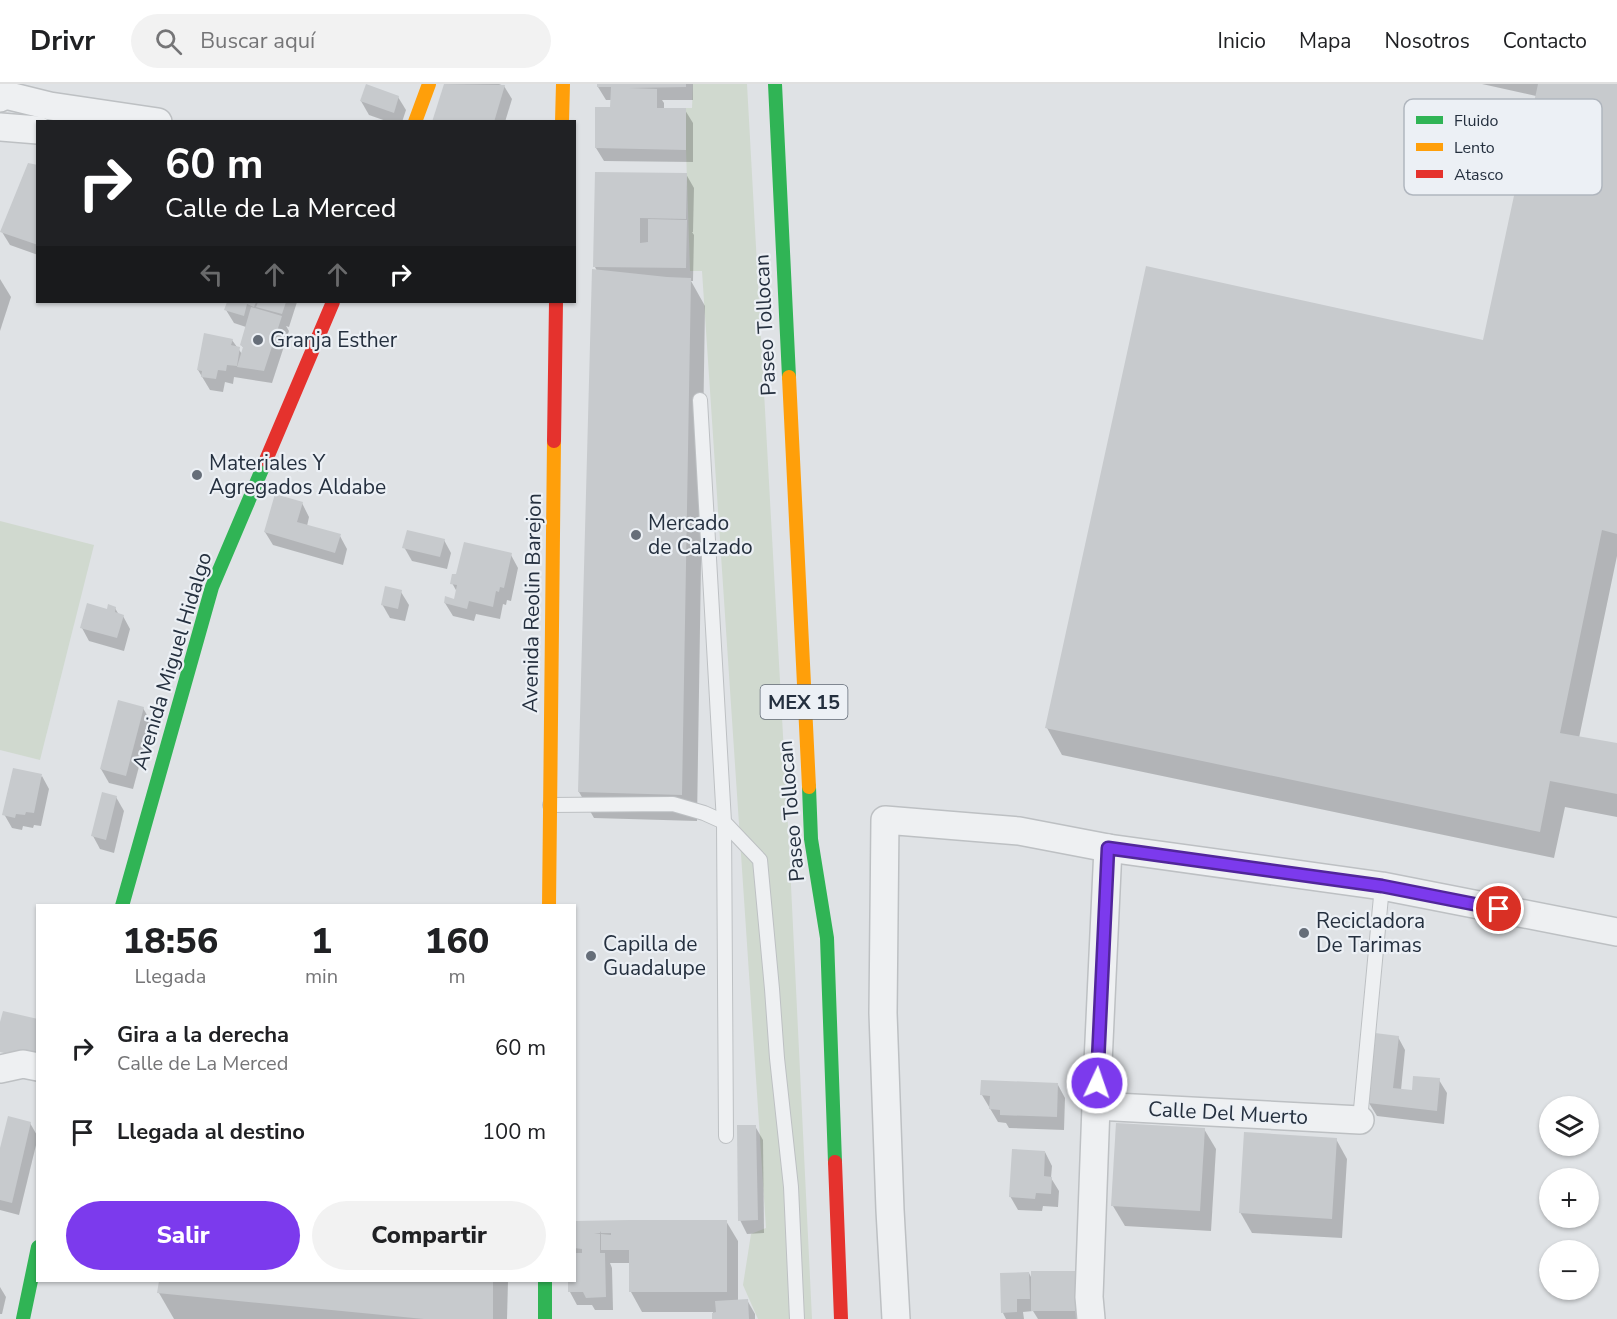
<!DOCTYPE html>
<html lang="es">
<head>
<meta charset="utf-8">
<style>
  body { margin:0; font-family:"Nunito Sans",sans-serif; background:#f2f2f2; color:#202124; height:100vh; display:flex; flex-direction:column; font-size:22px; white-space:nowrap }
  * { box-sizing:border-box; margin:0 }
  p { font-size:20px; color:#757577 }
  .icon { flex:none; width:33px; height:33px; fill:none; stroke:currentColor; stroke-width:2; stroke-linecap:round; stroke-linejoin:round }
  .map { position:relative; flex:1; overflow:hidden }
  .sheet { position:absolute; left:36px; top:820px; width:540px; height:378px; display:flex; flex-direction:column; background:#fff; border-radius:0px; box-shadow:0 2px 4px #0004 }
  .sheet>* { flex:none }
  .guide { position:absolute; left:36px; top:36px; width:540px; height:183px; border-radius:0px; box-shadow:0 2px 4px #0004; background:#202124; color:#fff; overflow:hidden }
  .tools { position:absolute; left:1539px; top:1012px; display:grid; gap:12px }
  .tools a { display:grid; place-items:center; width:60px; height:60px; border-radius:50%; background:#fff; box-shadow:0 2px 4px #0004; font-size:30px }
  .pin { position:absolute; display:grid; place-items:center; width:51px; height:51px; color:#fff; margin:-26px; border:3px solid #fff; border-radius:50%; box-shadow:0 2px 6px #0007 }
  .me { position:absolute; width:66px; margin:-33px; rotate:3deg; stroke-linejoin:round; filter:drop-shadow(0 0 4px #0008) }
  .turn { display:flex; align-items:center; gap:21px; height:126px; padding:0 30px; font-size:27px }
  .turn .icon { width:78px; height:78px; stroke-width:2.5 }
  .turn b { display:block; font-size:42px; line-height:51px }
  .lanes { display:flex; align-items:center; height:57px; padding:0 30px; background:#0003; justify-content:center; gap:30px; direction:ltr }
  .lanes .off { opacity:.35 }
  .eta { display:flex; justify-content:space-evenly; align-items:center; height:102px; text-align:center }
  .eta b { font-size:36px; font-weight:800; line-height:42px }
  .button { display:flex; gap:12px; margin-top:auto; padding:12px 30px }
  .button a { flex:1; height:69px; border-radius:36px; background:#7c3aed; color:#fff; font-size:24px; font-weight:800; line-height:69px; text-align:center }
  .button a+a { background:#f2f2f2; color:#202124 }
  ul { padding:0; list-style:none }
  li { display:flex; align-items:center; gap:18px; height:84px; padding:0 30px }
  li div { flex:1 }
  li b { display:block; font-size:22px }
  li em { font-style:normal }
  header { display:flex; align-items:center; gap:36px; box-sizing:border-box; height:84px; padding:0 30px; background:#fff; border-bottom:2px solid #e0e0e0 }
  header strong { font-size:28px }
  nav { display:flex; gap:33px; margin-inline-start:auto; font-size:21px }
  .search { width:420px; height:54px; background:#f2f2f2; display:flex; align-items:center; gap:15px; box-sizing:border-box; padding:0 21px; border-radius:33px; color:#757577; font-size:22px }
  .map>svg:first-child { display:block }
</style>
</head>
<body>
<header>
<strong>Drivr</strong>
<div class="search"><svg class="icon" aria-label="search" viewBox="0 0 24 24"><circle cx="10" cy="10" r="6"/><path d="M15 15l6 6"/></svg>Buscar aquí</div>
<nav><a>Inicio</a><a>Mapa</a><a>Nosotros</a><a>Contacto</a></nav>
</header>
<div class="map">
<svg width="1617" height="1235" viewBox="0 0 1617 1235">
  <rect width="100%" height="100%" fill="#dfe2e5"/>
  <g fill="#d0d9cf">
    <path d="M 693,0 L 747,0 L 789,760 L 812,1235 L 758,1235 L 743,1201 L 751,1150 L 766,1144 L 702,187 L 690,187 L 686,66 L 686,24 L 692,24 Z"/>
    <path d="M 0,437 L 94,461 L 40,676 L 0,666 Z"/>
  </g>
  <g fill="#0003">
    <path d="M 446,0 L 499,0 L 504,2 L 512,15 L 505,38 L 434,38 Z"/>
    <path d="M 598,0 L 693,0 L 693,16 L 662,16 L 664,19 L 664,25 L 685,26 L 693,39 L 693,78 L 604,77 L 596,64 L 597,25 L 611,25 L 612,16 L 606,16 L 598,3 Z"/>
    <path d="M 1482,0 L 1617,0 L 1617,472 L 1579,654 L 1617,661 L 1617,733 L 1565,723 L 1554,774 L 1062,671 L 1047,644 L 1484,258 L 1536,12 Z"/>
    <path d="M 398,13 L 406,26 L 402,38 L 389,38 L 369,31 L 361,17 Z"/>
    <path d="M 38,83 L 38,171 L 10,161 L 2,148 Z"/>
    <path d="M 596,89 L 686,90 L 694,104 L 693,148 L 692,148 L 694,151 L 693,197 L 691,197 L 705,222 L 697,737 L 594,734 L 579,708 L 597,187 L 595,183 Z"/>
    <path d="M 0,195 L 11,213 L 0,247 Z"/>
    <path d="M 228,218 L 297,218 L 289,243 L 286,242 L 289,247 L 272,299 L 234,293 L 233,300 L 225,298 L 223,308 L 210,306 L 198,286 L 232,256 L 242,270 L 244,265 L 241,260 L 246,243 L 234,239 L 226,226 Z"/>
    <path d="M 302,419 L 309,433 L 307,442 L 340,452 L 347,465 L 343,481 L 273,461 L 265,448 Z"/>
    <path d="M 444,456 L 451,469 L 447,485 L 412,477 L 404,463 Z"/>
    <path d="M 511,471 L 518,484 L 511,517 L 507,516 L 506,521 L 503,520 L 500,535 L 476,530 L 474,537 L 453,532 L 445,519 L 455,517 L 457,508 L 452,499 Z"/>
    <path d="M 401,508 L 409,521 L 405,537 L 390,534 L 382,520 Z"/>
    <path d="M 115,524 L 119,531 L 123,532 L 130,545 L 124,567 L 89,557 L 82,544 L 108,526 Z"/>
    <path d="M 143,624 L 151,638 L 133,705 L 109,699 L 101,685 Z"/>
    <path d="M 42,692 L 49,705 L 41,742 L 34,741 L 33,744 L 23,742 L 22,746 L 12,744 L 4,730 Z"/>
    <path d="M 116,713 L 124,727 L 114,769 L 100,765 L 93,752 Z"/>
    <path d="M 1398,953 L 1405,966 L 1401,1006 L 1413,1007 L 1439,996 L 1447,1009 L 1444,1040 L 1377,1032 L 1369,1019 Z"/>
    <path d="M 1058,1001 L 1065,1014 L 1064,1046 L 1009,1044 L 1006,1039 L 998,1038 L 982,1011 Z"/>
    <path d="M 30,1039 L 38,1053 L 19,1131 L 0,1126 L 0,1071 Z"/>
    <path d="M 755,1042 L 763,1056 L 764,1149 L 747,1150 L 740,1136 Z"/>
    <path d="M 1204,1045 L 1216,1065 L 1211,1147 L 1125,1142 L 1113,1122 Z"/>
    <path d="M 1336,1055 L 1347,1075 L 1342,1154 L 1252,1149 L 1240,1128 Z"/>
    <path d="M 1045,1068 L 1052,1082 L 1051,1094 L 1059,1107 L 1058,1123 L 1043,1122 L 1042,1127 L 1018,1126 L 1010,1112 Z"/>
    <path d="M 726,1137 L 738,1157 L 738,1217 L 747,1216 L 755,1230 L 755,1235 L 714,1235 L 713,1228 L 642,1228 L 631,1208 L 631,1179 L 610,1179 L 612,1184 L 613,1226 L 595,1226 L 592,1221 L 577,1221 L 570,1208 L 570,1197 L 574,1197 L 574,1138 Z"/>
    <path d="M 1074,1188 L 1081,1202 L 1082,1235 L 1038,1235 L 1033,1227 L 1023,1228 L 1024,1235 L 1006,1235 L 1003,1229 L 1029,1189 L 1033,1197 Z"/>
    <path d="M 161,1197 L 508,1197 L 507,1235 L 174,1235 L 159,1209 Z"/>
    <path d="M 0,1203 L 6,1213 L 2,1230 L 0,1230 Z"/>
  </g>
  <g fill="#c7cacd">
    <path d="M 366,0 L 399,12 L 394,29 L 360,17 Z"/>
    <path d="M 444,0 L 505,1 L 494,38 L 432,38 Z"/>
    <path d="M 597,0 L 686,0 L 686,3 L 629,4 L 657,5 L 657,24 L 686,24 L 686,66 L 595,64 L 595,23 L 610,23 L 611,3 L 597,3 Z"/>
    <path d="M 1538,0 L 1617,0 L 1617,450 L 1602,446 L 1560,649 L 1617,659 L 1617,710 L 1550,697 L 1540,748 L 1045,644 L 1146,182 L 1483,256 Z"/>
    <path d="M 28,79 L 38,81 L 38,161 L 0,148 Z"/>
    <path d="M 595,88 L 687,89 L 686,135 L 640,134 L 640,159 L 648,158 L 648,135 L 687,136 L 686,184 L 593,183 Z"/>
    <path d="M 592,185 L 667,193 L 691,194 L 682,711 L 578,708 Z"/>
    <path d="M 227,218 L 256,218 L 254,223 L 247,220 L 244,232 L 224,226 Z"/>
    <path d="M 258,218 L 286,218 L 282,230 L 256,223 Z"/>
    <path d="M 251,223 L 282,232 L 264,287 L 237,283 L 243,263 L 240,261 Z"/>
    <path d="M 204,249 L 233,255 L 231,261 L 240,263 L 237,282 L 227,281 L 226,287 L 218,286 L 216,295 L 201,293 L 202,287 L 197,286 Z"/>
    <path d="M 275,410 L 303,418 L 297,438 L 341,450 L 335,469 L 264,448 Z"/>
    <path d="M 407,446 L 445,455 L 440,473 L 402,464 Z"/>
    <path d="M 464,458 L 512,469 L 504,504 L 500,503 L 499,508 L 496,507 L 493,523 L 469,517 L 467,525 L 444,519 L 445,512 L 454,515 L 457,501 L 450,500 L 452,490 L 456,490 Z"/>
    <path d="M 385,502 L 402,506 L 398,525 L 381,521 Z"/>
    <path d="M 87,519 L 107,525 L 108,520 L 116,523 L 115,528 L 124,531 L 117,554 L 80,544 Z"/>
    <path d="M 118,616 L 144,623 L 126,692 L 100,685 Z"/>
    <path d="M 13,684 L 42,690 L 34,729 L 26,728 L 25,731 L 16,730 L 15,734 L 2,731 Z"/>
    <path d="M 102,708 L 117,712 L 106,756 L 91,752 Z"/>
    <path d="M 3,927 L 38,935 L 38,970 L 33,976 L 0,968 L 0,938 Z"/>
    <path d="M 1375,949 L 1399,952 L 1393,1004 L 1412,1006 L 1413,992 L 1440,994 L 1437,1027 L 1368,1019 Z"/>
    <path d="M 981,996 L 1058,999 L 1057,1033 L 1000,1031 L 1000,1026 L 989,1025 L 990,1012 L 980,1011 Z"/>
    <path d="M 8,1032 L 31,1038 L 12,1119 L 0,1116 L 0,1064 Z"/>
    <path d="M 1116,1039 L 1205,1044 L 1200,1127 L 1111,1122 Z"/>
    <path d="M 737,1041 L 756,1041 L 758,1136 L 738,1137 Z"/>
    <path d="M 1244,1048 L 1337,1054 L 1332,1135 L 1239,1129 Z"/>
    <path d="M 1012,1065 L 1045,1067 L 1044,1092 L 1052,1093 L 1051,1110 L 1036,1109 L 1035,1115 L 1009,1113 Z"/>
    <path d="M 629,1136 L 727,1136 L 727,1208 L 629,1208 L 629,1166 L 601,1166 L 601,1150 L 611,1151 L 611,1149 L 601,1149 L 601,1147 L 600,1149 L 594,1150 L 600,1150 L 600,1169 L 605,1169 L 606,1213 L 586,1214 L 583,1208 L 568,1208 L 568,1197 L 574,1197 L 574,1169 L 582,1169 L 582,1165 L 574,1164 L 574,1137 Z"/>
    <rect x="1031" y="1187" width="44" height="40"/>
    <path d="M 1029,1188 L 1030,1215 L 1017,1215 L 1017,1228 L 1001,1229 L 1000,1189 Z"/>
    <path d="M 159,1197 L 493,1197 L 493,1235 L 424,1235 L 157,1209 Z"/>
    <path d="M 748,1215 L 749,1235 L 712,1235 L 712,1229 L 716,1228 L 715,1217 Z"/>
  </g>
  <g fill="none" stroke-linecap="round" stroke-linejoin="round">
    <g stroke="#bdc0c3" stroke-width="16">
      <g id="lane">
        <path d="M 700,316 L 724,738 L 760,776 L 772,905 L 777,974 L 791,1103 L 797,1235"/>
        <path d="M 550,721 L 673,720 L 704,729 L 724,738 L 726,1052"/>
        <path d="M 1360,1036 L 1382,802"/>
      </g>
    </g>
    <g stroke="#bdc0c3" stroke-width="30">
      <g id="street">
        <path d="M 0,14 L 5,11 L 50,22 L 158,38"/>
        <path d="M 0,43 L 38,46"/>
        <path d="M 0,985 L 23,980 L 38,983"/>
        <path d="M 1096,1022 L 1360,1036"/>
        <path d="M 896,1235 L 890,1126 L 883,929 L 885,736 L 1019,747 L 1108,764 L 1382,802 L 1617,848"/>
        <path d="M 1091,1235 L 1089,1213 L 1096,1022 L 1108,764"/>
      </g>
    </g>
    <use href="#lane" stroke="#eef0f2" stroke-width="14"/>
    <use href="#street" stroke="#eef0f2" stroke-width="27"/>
    <g stroke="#30b455" stroke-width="14">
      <path d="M 775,0 L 789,293"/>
      <path d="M 809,703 L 811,755 L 827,854 L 835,1078"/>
      <path d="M 122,822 L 212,503 L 266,376"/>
      <path d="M 545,1197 L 545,1235"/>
      <path d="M 23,1235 L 38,1163"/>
    </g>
    <g stroke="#ff9f0a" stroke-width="14">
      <path d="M 415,38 L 429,0"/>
      <path d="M 562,38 L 563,0"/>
      <path d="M 789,293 L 809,703"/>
      <path d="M 549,822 L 554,357"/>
    </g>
    <g stroke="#e5322d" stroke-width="14">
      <path d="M 554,357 L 556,218"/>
      <path d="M 266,376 L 333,218"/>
      <path d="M 835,1078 L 841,1235"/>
    </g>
  </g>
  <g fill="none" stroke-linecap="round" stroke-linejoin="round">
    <g stroke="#51269a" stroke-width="15">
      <path id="route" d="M 1097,999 L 1108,764 L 1382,802 L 1499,825"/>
    </g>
    <use href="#route" stroke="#7c3aed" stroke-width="10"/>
  </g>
  <g fill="#666e79" stroke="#ecf0f5" stroke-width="2">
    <circle cx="258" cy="256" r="6"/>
    <circle cx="197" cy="391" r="6"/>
    <circle cx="636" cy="451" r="6"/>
    <circle cx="1304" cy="849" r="6"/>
    <circle cx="591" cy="872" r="6"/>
  </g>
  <g text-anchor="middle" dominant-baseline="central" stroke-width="4.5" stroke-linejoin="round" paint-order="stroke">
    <rect fill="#ecf0f5" stroke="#616a76" stroke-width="1.5" x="760.5" y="601" width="87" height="34" rx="4.5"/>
    <g font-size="20" font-weight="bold" fill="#25303f">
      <text x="804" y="618">MEX 15</text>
    </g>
    <g font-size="21" fill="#25303f" stroke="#ecf0f5">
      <text transform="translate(765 241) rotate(-93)">Paseo Tollocan</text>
      <text transform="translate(532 519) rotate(-89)">Avenida Reolin Barejon</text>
      <text transform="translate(172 577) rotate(-73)">Avenida Miguel Hidalgo</text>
      <text transform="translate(791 727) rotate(-95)">Paseo Tollocan</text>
      <text transform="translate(1228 1029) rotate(3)">Calle Del Muerto</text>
    </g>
    <g font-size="21" fill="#25303f" stroke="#ecf0f5" text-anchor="start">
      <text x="270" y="256">Granja Esther</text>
      <text x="209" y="379">Materiales Y<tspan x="209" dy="24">Agregados Aldabe</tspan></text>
      <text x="648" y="439">Mercado<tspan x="648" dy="24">de Calzado</tspan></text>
      <text x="1316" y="837">Recicladora<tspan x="1316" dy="24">De Tarimas</tspan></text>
      <text x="603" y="860">Capilla de<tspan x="603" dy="24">Guadalupe</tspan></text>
    </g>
  </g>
  <rect x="1404" y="15" width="198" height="96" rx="9" fill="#ecf0f5" stroke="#b0b6be" stroke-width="1.5"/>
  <rect x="1416" y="32" width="27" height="8" fill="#30b455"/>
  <rect x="1416" y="59" width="27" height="8" fill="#ff9f0a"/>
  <rect x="1416" y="86" width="27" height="8" fill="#e5322d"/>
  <g font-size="16" fill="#25303f">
    <text x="1454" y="42">Fluido</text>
    <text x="1454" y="69">Lento</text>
    <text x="1454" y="96">Atasco</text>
  </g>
</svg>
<div class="tools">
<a><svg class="icon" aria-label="layers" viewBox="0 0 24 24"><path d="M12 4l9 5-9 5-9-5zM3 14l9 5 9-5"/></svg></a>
<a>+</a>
<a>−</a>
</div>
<div class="pin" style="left:1499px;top:825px;background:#d93025"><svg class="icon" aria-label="arrive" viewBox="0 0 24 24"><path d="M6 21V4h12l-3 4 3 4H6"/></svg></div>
<svg class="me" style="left:1097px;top:999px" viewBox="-20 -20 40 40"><circle r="17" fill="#7c3aed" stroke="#fff" stroke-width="3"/><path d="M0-11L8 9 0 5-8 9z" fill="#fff"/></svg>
<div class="guide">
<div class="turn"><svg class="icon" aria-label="right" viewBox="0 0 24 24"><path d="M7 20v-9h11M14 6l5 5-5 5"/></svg><div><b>60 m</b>Calle de La Merced</div></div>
<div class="lanes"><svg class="icon off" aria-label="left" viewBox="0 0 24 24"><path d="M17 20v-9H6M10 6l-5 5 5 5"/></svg><svg class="icon off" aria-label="ahead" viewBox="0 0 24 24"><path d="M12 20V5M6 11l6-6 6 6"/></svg><svg class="icon off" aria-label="ahead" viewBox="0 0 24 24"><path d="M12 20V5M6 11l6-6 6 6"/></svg><svg class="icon" aria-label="right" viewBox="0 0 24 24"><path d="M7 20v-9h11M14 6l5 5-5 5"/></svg></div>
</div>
<section class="sheet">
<div class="eta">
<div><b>18:56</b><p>Llegada</p></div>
<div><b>1</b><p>min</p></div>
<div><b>160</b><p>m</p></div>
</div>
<ul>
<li><svg class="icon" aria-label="right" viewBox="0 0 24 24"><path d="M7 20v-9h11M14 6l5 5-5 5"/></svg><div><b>Gira a la derecha</b><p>Calle de La Merced</p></div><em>60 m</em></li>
<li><svg class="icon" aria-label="arrive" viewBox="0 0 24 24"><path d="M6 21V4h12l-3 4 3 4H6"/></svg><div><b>Llegada al destino</b></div><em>100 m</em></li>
</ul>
<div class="button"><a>Salir</a><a>Compartir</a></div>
</section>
</div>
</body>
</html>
